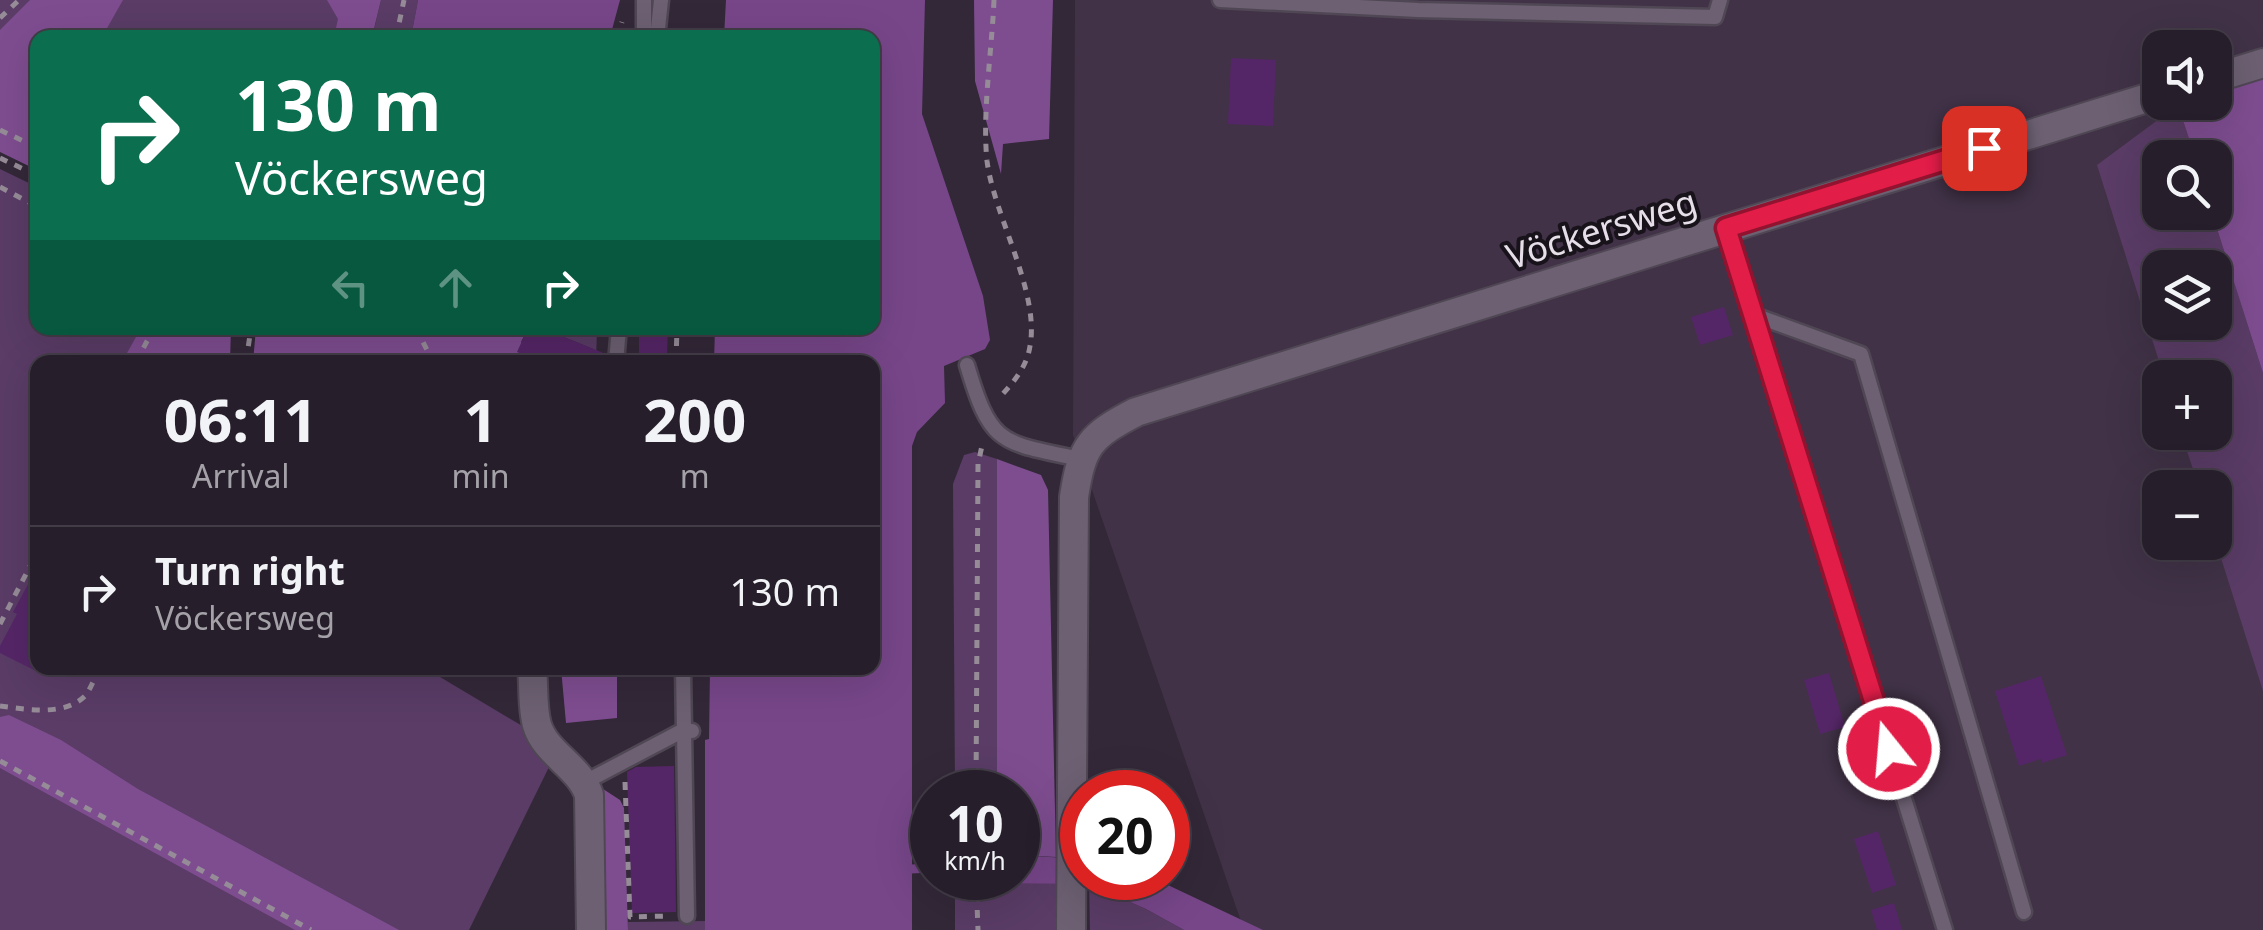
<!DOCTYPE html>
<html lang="en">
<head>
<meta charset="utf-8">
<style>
  body { margin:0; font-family:"Noto Sans",sans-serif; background:#322b36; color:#f1f3f6; height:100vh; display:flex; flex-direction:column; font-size:38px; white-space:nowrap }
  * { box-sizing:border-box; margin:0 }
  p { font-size:32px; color:#a4a2a8 }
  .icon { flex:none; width:55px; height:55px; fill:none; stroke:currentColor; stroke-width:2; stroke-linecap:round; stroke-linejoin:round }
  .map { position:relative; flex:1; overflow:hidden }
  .drawer { position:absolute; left:30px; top:355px; width:850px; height:320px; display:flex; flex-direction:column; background:#261e2a; border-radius:20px; box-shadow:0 10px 40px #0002,0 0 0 2px #423c47 }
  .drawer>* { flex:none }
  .banner { position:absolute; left:30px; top:30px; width:850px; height:305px; border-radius:20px; box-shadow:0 10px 40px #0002,0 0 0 2px #423c47; background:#0b6e4f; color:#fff; overflow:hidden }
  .buttons { position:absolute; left:2142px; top:30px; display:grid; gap:20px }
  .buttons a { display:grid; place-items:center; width:90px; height:90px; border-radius:20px; background:#261e2a; box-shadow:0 10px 40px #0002,0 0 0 2px #423c47; font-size:50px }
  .speed { position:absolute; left:910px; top:770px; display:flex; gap:20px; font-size:50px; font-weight:700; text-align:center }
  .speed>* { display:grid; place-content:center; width:130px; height:130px; border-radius:50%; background:#261e2a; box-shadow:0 10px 40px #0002,0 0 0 2px #423c47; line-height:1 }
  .speed small { font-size:25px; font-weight:400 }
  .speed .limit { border:15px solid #d22; background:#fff; color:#111 }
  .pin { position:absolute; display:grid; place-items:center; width:85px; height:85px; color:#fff; margin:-42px; border-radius:20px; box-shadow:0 5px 15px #0006 }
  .me { position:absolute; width:110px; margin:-55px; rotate:343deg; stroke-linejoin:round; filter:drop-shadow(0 0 8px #0008) }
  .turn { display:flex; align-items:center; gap:35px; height:210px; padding:0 40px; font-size:45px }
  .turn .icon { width:130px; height:130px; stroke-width:2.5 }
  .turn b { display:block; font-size:70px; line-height:85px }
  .lanes { display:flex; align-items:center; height:95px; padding:0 40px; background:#0003; justify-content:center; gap:50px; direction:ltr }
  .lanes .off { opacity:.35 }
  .eta { display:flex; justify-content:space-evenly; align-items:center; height:170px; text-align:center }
  .eta b { font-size:60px; font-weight:700; line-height:70px }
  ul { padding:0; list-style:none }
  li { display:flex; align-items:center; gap:30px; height:130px; padding:0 40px; border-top:2px solid #423c47 }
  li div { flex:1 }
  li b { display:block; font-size:38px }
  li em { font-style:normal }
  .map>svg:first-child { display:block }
</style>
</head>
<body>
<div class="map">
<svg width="2263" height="930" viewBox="0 0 2263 930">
  <rect width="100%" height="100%" fill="#332838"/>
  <path fill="#413247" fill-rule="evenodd" d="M 1075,0 L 2263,0 L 2263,930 L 1244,930 L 1073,435 ZM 2160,48 L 2215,48 L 2215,102 L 2160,102 ZM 2160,158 L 2215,158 L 2215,212 L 2160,212 ZM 2160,268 L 2215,268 L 2215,322 L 2160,322 ZM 2160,378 L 2215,378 L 2215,432 L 2160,432 ZM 2160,488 L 2215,488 L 2215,542 L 2160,542 Z"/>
  <g fill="#5a3c66" fill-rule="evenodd">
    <path d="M 0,0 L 353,0 L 343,37 L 38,38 L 0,108 Z"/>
    <path d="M 381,0 L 418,0 L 411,37 L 372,38 Z"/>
    <path d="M 2178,105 L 2195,157 L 2160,158 L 2160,212 L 2212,213 L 2263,373 L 2263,691 L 2215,539 L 2215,488 L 2199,487 L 2181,433 L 2215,432 L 2215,378 L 2164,377 L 2097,165 ZM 2160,268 L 2215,268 L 2215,322 L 2160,322 Z"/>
    <path d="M 0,169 L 37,187 L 38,328 L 209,328 L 218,362 L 38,362 L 38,668 L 425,668 L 524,727 L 550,765 L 469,930 L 0,930 Z"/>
    <path d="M 542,328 L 597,328 L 596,362 L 588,362 L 593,349 Z"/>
    <path d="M 975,452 L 997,459 L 997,792 L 955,792 L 953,484 L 964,455 Z"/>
    <path d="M 955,878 L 995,878 L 996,883 L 1056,883 L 1057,930 L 955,930 Z"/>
    <path d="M 1089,884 L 1146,909 L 1184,930 L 1090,930 Z"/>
    <path d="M 705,921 L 705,930 L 628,930 L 628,922 Z"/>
  </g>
  <g fill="#7e4d90">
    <path d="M 30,0 L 123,0 L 102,37 L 38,38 L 37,170 L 0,152 L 0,30 Z"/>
    <path d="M 327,0 L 381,0 L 372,37 L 334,37 L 338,19 Z"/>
    <path d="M 974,0 L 1053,0 L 1049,139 L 1003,144 L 1001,174 L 975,81 Z"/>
    <path d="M 2263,78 L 2263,373 L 2212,213 L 2215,212 L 2215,158 L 2195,157 L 2178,105 L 2215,102 L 2215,94 Z"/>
    <path d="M 141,328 L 231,328 L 230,362 L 122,362 Z"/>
    <path d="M 256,328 L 528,328 L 521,342 L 528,346 L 525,355 L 542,362 L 452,362 L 438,355 L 434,362 L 253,362 Z"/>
    <path d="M 997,459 L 1041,475 L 1048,490 L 1056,857 L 1018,855 L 1018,792 L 997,792 Z"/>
    <path d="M 561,668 L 617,668 L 617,718 L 566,723 Z"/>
    <path d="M 9,715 L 61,740 L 138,789 L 399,930 L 295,930 L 0,768 L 0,717 Z"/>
    <path d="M 600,787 L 620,800 L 624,808 L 628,930 L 603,930 Z"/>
  </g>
  <g fill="#774689">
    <path d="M 418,0 L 620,0 L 610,37 L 411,37 Z"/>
    <path d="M 726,0 L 925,0 L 922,114 L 983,296 L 990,340 L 985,349 L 944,366 L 945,403 L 917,432 L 912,446 L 912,930 L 705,930 L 705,740 L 709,739 L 710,668 L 872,668 L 872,362 L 714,362 L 715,328 L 872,328 L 872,38 L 724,37 Z"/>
    <path d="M 1018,855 L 1082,859 L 1082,878 L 1153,878 L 1263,930 L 1184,930 L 1146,909 L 1089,884 L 996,883 L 995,878 L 986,878 L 1018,878 Z"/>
  </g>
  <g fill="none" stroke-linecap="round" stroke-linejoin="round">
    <path stroke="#774689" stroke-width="9" d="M 911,869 L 932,868"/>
  </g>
  <g fill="#552667">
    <path d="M 1231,58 L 1276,60 L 1273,126 L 1228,124 Z"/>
    <path d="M 1724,307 L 1733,335 L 1700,345 L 1691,317 Z"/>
    <path d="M 528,328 L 542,328 L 606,354 L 606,362 L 542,362 L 517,352 Z"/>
    <path d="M 639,328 L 668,328 L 667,355 L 639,354 Z"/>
    <path d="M 38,566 L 38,672 L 0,653 L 0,646 L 17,614 L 13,612 Z"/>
    <path d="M 1829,673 L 1845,727 L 1820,734 L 1804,680 Z"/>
    <path d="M 2041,676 L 2067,755 L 2042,763 L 2041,759 L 2019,766 L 1995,691 Z"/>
    <path d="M 674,766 L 676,912 L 632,913 L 627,772 L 636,767 Z"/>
    <path d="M 1878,831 L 1896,885 L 1872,893 L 1854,839 Z"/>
    <path d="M 1894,903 L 1902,930 L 1877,930 L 1871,910 Z"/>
  </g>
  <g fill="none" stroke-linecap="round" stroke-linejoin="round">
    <g stroke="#504754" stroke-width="19">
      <g id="lane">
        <path d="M 1220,0 L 1418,10 L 1715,17 L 1720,0"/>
        <path d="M 644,38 L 644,0"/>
        <path d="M 657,38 L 661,0"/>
        <path d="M 1726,228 L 1945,930"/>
        <path d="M 1754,315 L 1861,354 L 2024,912"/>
        <path d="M 616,362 L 619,328"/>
        <path d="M 967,365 C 991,446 1000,442 1080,459"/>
        <path d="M 683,668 L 687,916"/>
        <path d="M 585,782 L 682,731 L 692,731"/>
      </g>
    </g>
    <g stroke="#504754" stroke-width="32">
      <g id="street">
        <path d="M 2215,78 L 2263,63"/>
        <path d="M 532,668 C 534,686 532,708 537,725 C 545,753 580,767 589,795 L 591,930"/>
        <path d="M 1071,930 L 1074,497 C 1082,445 1090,436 1136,412 L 2160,94"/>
      </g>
    </g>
    <g stroke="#958c98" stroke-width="5" stroke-dasharray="8 8" stroke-linecap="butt">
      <path d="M 994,0 C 992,49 982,113 987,161 C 994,216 1040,292 1030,346 C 1027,367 1013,383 999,398"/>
      <path d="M 0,18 L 19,0"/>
      <path d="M 396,38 L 404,0"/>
      <path d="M 617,38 L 622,22"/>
      <path d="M 0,130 L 38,148"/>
      <path d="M 0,158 L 38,176"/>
      <path d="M 0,187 L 38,207"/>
      <path d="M 416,328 L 433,362"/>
      <path d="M 136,362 L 154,328"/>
      <path d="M 246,362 L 251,328"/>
      <path d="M 676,362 L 677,328"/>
      <path d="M 0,624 L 38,551"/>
      <path d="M 0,706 C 26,709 63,717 85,696 C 91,689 95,676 100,668"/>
      <path d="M 0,761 L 311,930"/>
      <path d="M 625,782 L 630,917 L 669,916"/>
      <path d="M 976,792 L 978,464 L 983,441"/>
      <path d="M 976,878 L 978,930"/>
    </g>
    <use href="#lane" stroke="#6c6072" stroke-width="14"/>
    <use href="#street" stroke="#6c6072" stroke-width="28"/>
  </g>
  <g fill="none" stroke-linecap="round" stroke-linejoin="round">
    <g stroke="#92132f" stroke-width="25">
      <path id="route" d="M 1889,749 L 1726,228 L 1984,148"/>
    </g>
    <use href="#route" stroke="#e11d48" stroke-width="18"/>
  </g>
  <g text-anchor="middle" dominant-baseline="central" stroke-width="8" stroke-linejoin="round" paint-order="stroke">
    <g font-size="35" fill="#e6dfe9" stroke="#18131a">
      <text transform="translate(1601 228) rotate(-17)">Vöckersweg</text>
    </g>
  </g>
</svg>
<div class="buttons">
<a><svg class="icon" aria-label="sound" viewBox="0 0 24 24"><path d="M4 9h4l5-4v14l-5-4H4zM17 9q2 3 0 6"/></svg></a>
<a><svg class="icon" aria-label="search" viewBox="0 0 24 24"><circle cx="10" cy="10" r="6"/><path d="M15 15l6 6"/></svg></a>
<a><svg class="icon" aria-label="layers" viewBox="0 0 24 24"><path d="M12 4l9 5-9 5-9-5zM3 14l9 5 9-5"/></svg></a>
<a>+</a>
<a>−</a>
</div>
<div class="speed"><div>10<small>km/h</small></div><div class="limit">20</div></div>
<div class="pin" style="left:1984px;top:148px;background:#d93025"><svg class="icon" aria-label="arrive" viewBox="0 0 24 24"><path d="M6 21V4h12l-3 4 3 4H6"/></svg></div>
<svg class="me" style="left:1889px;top:749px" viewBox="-20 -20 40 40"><circle r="17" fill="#e11d48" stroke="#fff" stroke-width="3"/><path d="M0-11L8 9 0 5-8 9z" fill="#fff"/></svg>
<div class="banner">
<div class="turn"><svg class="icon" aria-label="right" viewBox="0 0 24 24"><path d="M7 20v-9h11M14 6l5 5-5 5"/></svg><div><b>130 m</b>Vöckersweg</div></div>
<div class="lanes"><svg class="icon off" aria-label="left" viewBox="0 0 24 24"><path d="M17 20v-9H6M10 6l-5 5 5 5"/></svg><svg class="icon off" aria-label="ahead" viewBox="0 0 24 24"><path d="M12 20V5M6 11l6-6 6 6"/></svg><svg class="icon" aria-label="right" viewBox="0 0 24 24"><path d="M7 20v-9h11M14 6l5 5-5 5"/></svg></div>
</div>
<section class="drawer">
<div class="eta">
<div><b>06:11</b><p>Arrival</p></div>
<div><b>1</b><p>min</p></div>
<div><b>200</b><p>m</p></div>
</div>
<ul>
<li><svg class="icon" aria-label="right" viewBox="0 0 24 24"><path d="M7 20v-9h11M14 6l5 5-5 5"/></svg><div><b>Turn right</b><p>Vöckersweg</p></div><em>130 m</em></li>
</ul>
</section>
</div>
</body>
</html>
